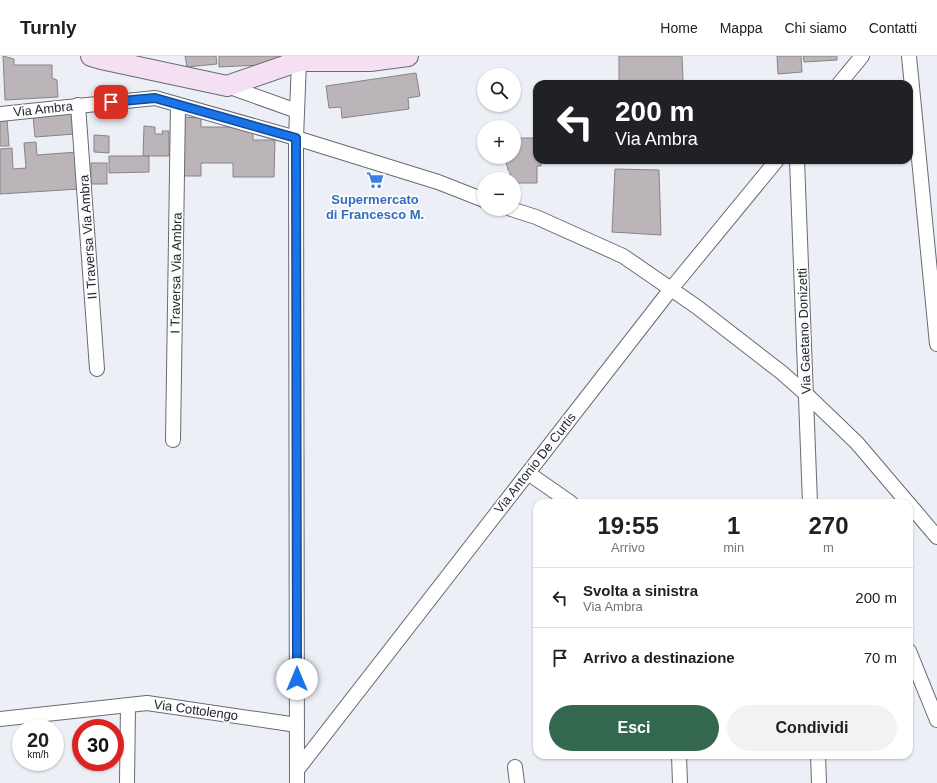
<!DOCTYPE html>
<html lang="it">
<head>
<meta charset="utf-8">
<style>
  body { margin:0; font-family:Helvetica,sans-serif; background:#f2f2f2; color:#202124; height:100vh; display:flex; flex-direction:column; font-size:15px; white-space:nowrap }
  * { box-sizing:border-box; margin:0 }
  p { font-size:13px; color:#757577 }
  .icon { flex:none; width:22px; height:22px; fill:none; stroke:currentColor; stroke-width:2; stroke-linecap:round; stroke-linejoin:round }
  .map { position:relative; flex:1; overflow:hidden }
  .sheet { position:absolute; left:533px; top:443px; width:380px; height:260px; display:flex; flex-direction:column; background:#fff; border-radius:12px; box-shadow:0 1px 3px #0004 }
  .sheet>* { flex:none }
  .banner { position:absolute; left:533px; top:24px; width:380px; height:84px; border-radius:12px; box-shadow:0 1px 3px #0004; background:#202124; color:#fff; overflow:hidden }
  .tools { position:absolute; left:477px; top:12px; display:grid; gap:8px }
  .tools a { display:grid; place-items:center; width:44px; height:44px; border-radius:50%; background:#fff; box-shadow:0 1px 3px #0004; font-size:20px }
  .speed { position:absolute; left:12px; top:663px; display:flex; gap:8px; font-size:20px; font-weight:700; text-align:center }
  .speed>* { display:grid; place-content:center; width:52px; height:52px; border-radius:50%; background:#fff; box-shadow:0 1px 3px #0004; line-height:1 }
  .speed small { font-size:10px; font-weight:400 }
  .speed .limit { border:6px solid #d22; background:#fff; color:#111 }
  .pin { position:absolute; display:grid; place-items:center; width:34px; height:34px; color:#fff; margin:-17px; border-radius:8px; box-shadow:0 2px 6px #0006 }
  .me { position:absolute; width:44px; margin:-22px; rotate:0deg; stroke-linejoin:round; filter:drop-shadow(0 0 3px #0008) }
  .turn { display:flex; align-items:center; gap:14px; height:84px; padding:0 16px; font-size:18px }
  .turn .icon { width:52px; height:52px; stroke-width:2.5 }
  .turn b { display:block; font-size:28px; line-height:34px }
  .eta { display:flex; justify-content:space-evenly; align-items:center; height:68px; text-align:center }
  .eta b { font-size:24px; font-weight:600; line-height:28px }
  .button { display:flex; gap:8px; margin-top:auto; padding:8px 16px }
  .button a { flex:1; height:46px; border-radius:24px; background:#33684e; color:#fff; font-size:16px; font-weight:600; line-height:46px; text-align:center }
  .button a+a { background:#f2f2f2; color:#202124 }
  ul { padding:0; list-style:none }
  li { display:flex; align-items:center; gap:12px; height:60px; padding:0 16px; border-top:1px solid #e0e0e0 }
  li div { flex:1 }
  li b { display:block; font-size:15px }
  li em { font-style:normal }
  header { display:flex; align-items:center; gap:24px; box-sizing:border-box; height:56px; padding:0 20px; background:#fff; border-bottom:1px solid #e0e0e0 }
  header strong { font-size:19px }
  nav { display:flex; gap:22px; margin-inline-start:auto; font-size:14px }
  .map>svg:first-child { display:block }
</style>
</head>
<body>
<header>
<strong>Turnly</strong>
<nav><a>Home</a><a>Mappa</a><a>Chi siamo</a><a>Contatti</a></nav>
</header>
<div class="map">
<svg width="937" height="727" viewBox="0 0 937 727">
  <rect width="100%" height="100%" fill="#ecf0f6"/>
  <g fill="#bbb4b8" stroke="#898286">
    <path d="M 3,0 L 14,3 L 14,9 L 52,9 L 52,22 L 57,24 L 58,41 L 5,44 Z"/>
    <path d="M 185,0 L 216,0 L 217,8 L 187,11 Z"/>
    <path d="M 219,0 L 281,0 L 282,8 L 219,11 Z"/>
    <path d="M 619,0 L 682,0 L 683,25 L 619,26 Z"/>
    <path d="M 777,0 L 801,0 L 802,16 L 778,18 Z"/>
    <path d="M 803,0 L 837,0 L 837,4 L 804,6 Z"/>
    <path d="M 416,17 L 420,40 L 408,42 L 409,53 L 342,62 L 341,51 L 329,52 L 326,30 Z"/>
    <path d="M 73,56 L 75,78 L 35,81 L 33,60 Z"/>
    <path d="M 183,61 L 201,62 L 201,71 L 253,71 L 253,84 L 275,84 L 274,121 L 233,121 L 233,107 L 201,107 L 201,120 L 182,120 Z"/>
    <path d="M 7,63 L 9,90 L 0,90 L 0,64 Z"/>
    <path d="M 144,70 L 155,71 L 155,78 L 163,78 L 162,75 L 169,75 L 169,100 L 143,100 Z"/>
    <path d="M 94,79 L 109,80 L 109,97 L 94,96 Z"/>
    <path d="M 514,82 L 537,82 L 537,104 L 541,104 L 541,110 L 537,110 L 537,127 L 514,127 L 514,123 L 510,123 L 510,116 L 508,114 L 505,101 L 514,101 Z"/>
    <path d="M 36,86 L 37,99 L 77,96 L 79,133 L 0,138 L 0,93 L 12,92 L 13,113 L 26,112 L 24,87 Z"/>
    <path d="M 109,100 L 149,100 L 149,116 L 109,117 Z"/>
    <rect x="91" y="107" width="16" height="21"/>
    <path d="M 615,113 L 659,114 L 661,179 L 612,176 Z"/>
  </g>
  <g fill="none" stroke-linecap="round" stroke-linejoin="round">
    <g stroke="#686b71" stroke-width="16">
      <g id="street">
        <path d="M 909,0 L 937,288"/>
        <path d="M 839,28 L 862,0"/>
        <path d="M 227,30 L 297,55"/>
        <path d="M 78,49 L 97,313"/>
        <path d="M 0,58 L 155,42 L 296,82 L 438,126 L 484,144"/>
        <path d="M 797,104 L 810,447"/>
        <path d="M 511,153 L 536,161 L 623,200 L 697,251 L 781,316 L 806,338 L 857,387 L 908,447"/>
        <path d="M 173,384 L 178,49"/>
        <path d="M 528,417 L 571,447"/>
        <path d="M 909,448 L 937,481"/>
        <path d="M 909,595 L 937,664"/>
        <path d="M 0,663 L 147,647 L 297,669"/>
        <path d="M 679,699 L 680,727"/>
        <path d="M 818,699 L 819,727"/>
        <path d="M 515,711 L 517,727"/>
        <path d="M 297,714 L 671,233 L 777,104"/>
        <path d="M 127,727 L 128,650"/>
        <path d="M 297,727 L 296,82 L 299,5"/>
      </g>
    </g>
    <g stroke="#686b71" stroke-width="22">
      <path id="secondary" d="M 91,0 L 101,3 L 227,30 L 299,5 L 370,5 L 408,0"/>
    </g>
    <use href="#street" stroke="#fff" stroke-width="14"/>
    <use href="#secondary" stroke="#f5dff3" stroke-width="20"/>
  </g>
  <g fill="none" stroke-linecap="round" stroke-linejoin="round">
    <g stroke="#114b97" stroke-width="10">
      <path id="route" d="M 111,46 L 155,42 L 296,82 L 297,623"/>
    </g>
    <use href="#route" stroke="#1a73e8" stroke-width="7"/>
  </g>
  <defs>
    <g id="supermarket-bare" transform="scale(1.38)"><path d="M-6-5.5h2.5l.6 2H6L4.5 2H-2.5L-4.4-4H-6ZM-1.5 3.2a1.3 1.3 0 1 0 .1 0ZM3 3.2a1.3 1.3 0 1 0 .1 0Z" fill="#3f7fe0" stroke="#fcfdfe" stroke-width="2.5" paint-order="stroke"/></g>
  </defs>
  <g fill-rule="evenodd">
    <use href="#supermarket-bare" x="375" y="124"/>
  </g>
  <g text-anchor="middle" dominant-baseline="central" stroke-width="3.5" stroke-linejoin="round" paint-order="stroke">
    <g font-size="13" fill="#242528" stroke="#fcfdfe">
      <text transform="translate(43 53) rotate(-6)">Via Ambra</text>
      <text transform="translate(88 181) rotate(-94)">II Traversa Via Ambra</text>
      <text transform="translate(176 217) rotate(-89)">I Traversa Via Ambra</text>
      <text transform="translate(804 275) rotate(-92)">Via Gaetano Donizetti</text>
      <text transform="translate(535 407) rotate(-52)">Via Antonio De Curtis</text>
      <text transform="translate(196 654) rotate(8)">Via Cottolengo</text>
    </g>
    <g font-size="13" font-weight="bold" fill="#366cbe" stroke="#fcfdfe">
      <text x="375" y="143">Supermercato<tspan x="375" dy="15">di Francesco M.</tspan></text>
    </g>
  </g>
</svg>
<div class="tools">
<a><svg class="icon" aria-label="search" viewBox="0 0 24 24"><circle cx="10" cy="10" r="6"/><path d="M15 15l6 6"/></svg></a>
<a>+</a>
<a>−</a>
</div>
<div class="speed"><div>20<small>km/h</small></div><div class="limit">30</div></div>
<div class="pin" style="left:111px;top:46px;background:#d93025"><svg class="icon" aria-label="arrive" viewBox="0 0 24 24"><path d="M6 21V4h12l-3 4 3 4H6"/></svg></div>
<svg class="me" style="left:297px;top:623px" viewBox="-20 -20 40 40"><circle r="19" fill="#fff"/><path d="M0-13L10 11 0 6-10 11z" fill="#1a73e8"/></svg>
<div class="banner">
<div class="turn"><svg class="icon" aria-label="left" viewBox="0 0 24 24"><path d="M17 20v-9H6M10 6l-5 5 5 5"/></svg><div><b>200 m</b>Via Ambra</div></div>
</div>
<section class="sheet">
<div class="eta">
<div><b>19:55</b><p>Arrivo</p></div>
<div><b>1</b><p>min</p></div>
<div><b>270</b><p>m</p></div>
</div>
<ul>
<li><svg class="icon" aria-label="left" viewBox="0 0 24 24"><path d="M17 20v-9H6M10 6l-5 5 5 5"/></svg><div><b>Svolta a sinistra</b><p>Via Ambra</p></div><em>200 m</em></li>
<li><svg class="icon" aria-label="arrive" viewBox="0 0 24 24"><path d="M6 21V4h12l-3 4 3 4H6"/></svg><div><b>Arrivo a destinazione</b></div><em>70 m</em></li>
</ul>
<div class="button"><a>Esci</a><a>Condividi</a></div>
</section>
</div>
</body>
</html>
